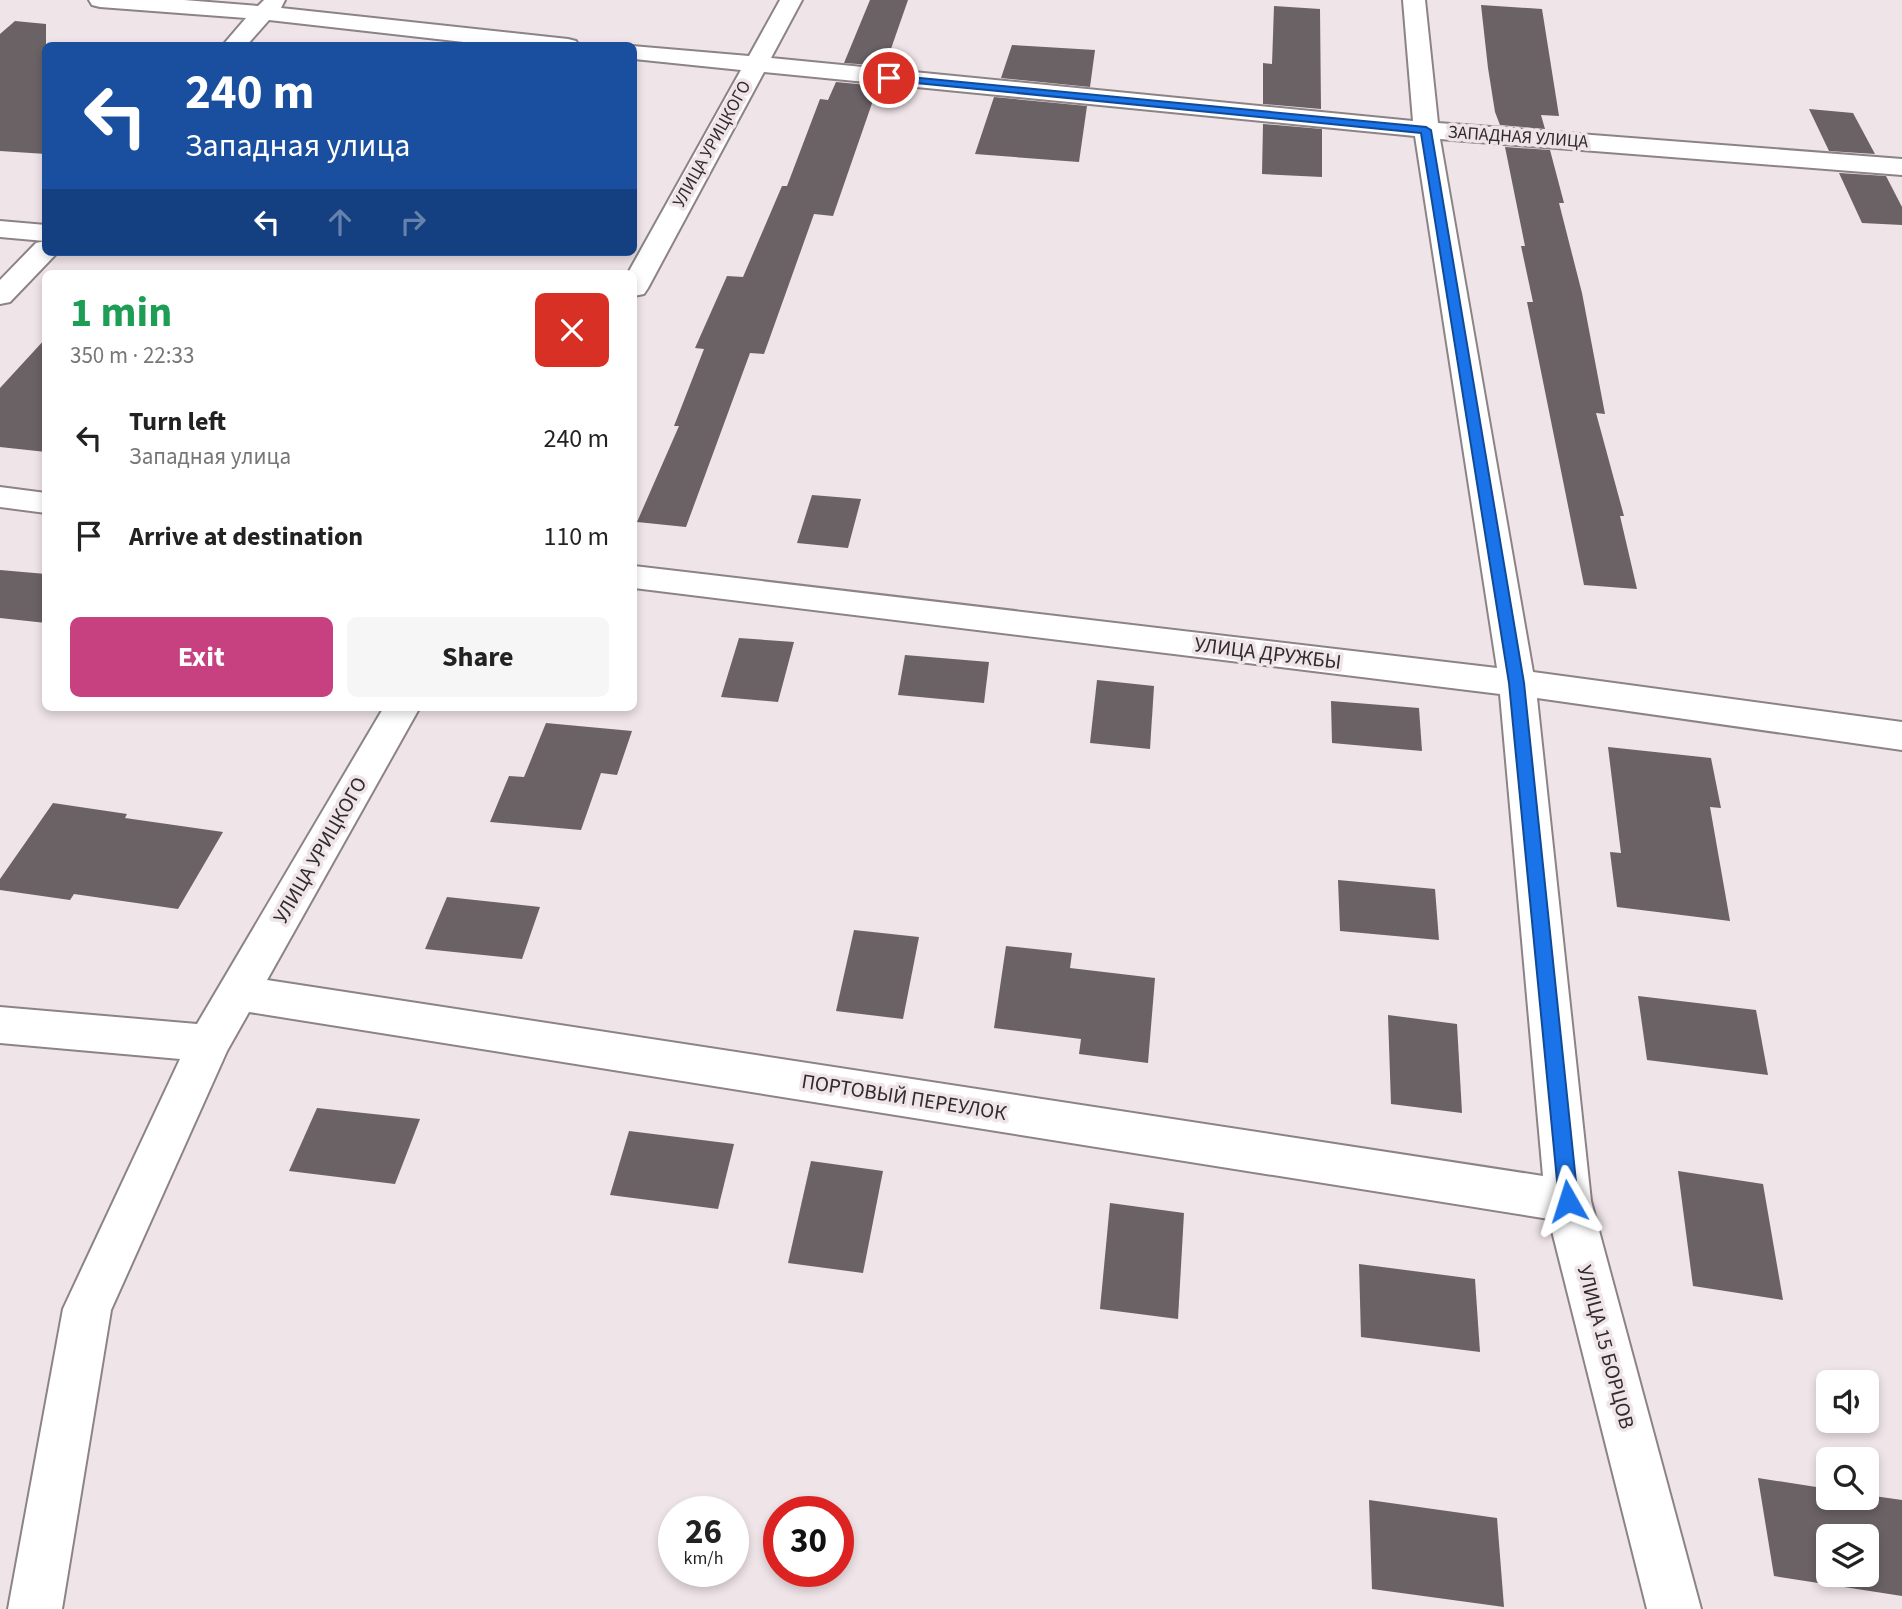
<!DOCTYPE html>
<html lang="en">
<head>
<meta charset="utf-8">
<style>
  body { margin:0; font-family:"Source Sans 3",sans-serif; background:#f6f6f6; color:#222; height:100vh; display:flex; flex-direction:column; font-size:26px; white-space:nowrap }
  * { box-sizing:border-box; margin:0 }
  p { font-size:23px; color:#767676 }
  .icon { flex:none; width:38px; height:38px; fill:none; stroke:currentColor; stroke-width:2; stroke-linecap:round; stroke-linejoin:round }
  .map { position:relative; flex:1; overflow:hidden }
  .side { position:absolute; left:42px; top:270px; width:595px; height:441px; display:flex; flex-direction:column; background:#fff; border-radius:10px; box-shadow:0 4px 10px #0003 }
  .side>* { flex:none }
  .top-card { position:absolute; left:42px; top:42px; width:595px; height:214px; border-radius:10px; box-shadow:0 4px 10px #0003; background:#1a4fa0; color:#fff; overflow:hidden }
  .fabs { position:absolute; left:1816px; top:1370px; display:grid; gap:14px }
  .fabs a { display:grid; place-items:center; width:63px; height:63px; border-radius:10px; background:#fff; box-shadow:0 4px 10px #0003; font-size:35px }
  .speed { position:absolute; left:658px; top:1496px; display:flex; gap:14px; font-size:35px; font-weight:700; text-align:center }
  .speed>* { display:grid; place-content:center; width:91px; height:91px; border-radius:50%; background:#fff; box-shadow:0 4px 10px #0003; line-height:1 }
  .speed small { font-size:18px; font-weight:400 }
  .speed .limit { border:10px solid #d22; background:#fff; color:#111 }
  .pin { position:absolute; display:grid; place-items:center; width:60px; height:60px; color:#fff; margin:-30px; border:4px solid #fff; border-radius:50%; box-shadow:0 2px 7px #0007 }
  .me { position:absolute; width:77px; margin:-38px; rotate:354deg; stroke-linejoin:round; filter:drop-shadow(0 0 5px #0008) }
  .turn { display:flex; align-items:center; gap:24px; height:147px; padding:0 28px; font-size:32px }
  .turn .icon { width:91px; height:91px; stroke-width:2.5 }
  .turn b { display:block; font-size:49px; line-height:60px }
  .lanes { display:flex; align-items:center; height:66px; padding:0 28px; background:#0003; justify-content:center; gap:35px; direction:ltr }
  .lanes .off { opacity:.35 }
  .round { display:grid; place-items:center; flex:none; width:74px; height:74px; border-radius:10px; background:#f6f6f6 }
  .head { display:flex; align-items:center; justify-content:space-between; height:119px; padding:0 28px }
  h1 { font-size:42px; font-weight:700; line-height:52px; color:#1e9e55 }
  .action { display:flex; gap:14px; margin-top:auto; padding:14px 28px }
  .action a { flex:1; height:80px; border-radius:10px; background:#c7407f; color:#fff; font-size:28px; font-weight:700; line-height:80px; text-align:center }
  .action a+a { background:#f6f6f6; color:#222 }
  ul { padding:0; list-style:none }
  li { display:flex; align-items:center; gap:21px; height:98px; padding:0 28px }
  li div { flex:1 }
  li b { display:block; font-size:26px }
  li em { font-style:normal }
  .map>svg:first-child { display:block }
</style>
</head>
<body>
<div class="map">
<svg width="1902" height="1609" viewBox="0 0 1902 1609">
  <rect width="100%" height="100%" fill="#efe4e8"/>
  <g fill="#6b6265" fill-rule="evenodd">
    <path d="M 870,0 L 908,0 L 885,66 L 844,63 Z"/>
    <path d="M 1481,5 L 1542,9 L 1559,116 L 1541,115 L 1545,129 L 1500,125 L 1495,112 L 1488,68 Z"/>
    <path d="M 1274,6 L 1320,9 L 1321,109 L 1263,104 L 1263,63 L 1272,64 Z"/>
    <path d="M 15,21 L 46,24 L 46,154 L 0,151 L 0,34 Z"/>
    <path d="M 1012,45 L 1095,50 L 1090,87 L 1001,78 Z"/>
    <path d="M 836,82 L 878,86 L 833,216 L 814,214 L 764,354 L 750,353 L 686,527 L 637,522 L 679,426 L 674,426 L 704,349 L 695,348 L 727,276 L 743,277 L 782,186 L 787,186 L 820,99 L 828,100 Z"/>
    <path d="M 994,97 L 1087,106 L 1079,162 L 975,154 Z"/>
    <path d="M 1809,109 L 1853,113 L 1875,154 L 1829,151 Z"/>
    <path d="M 1263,124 L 1322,129 L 1322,177 L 1262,174 Z"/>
    <path d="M 1505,147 L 1550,150 L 1564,203 L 1559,203 L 1582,293 L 1605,414 L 1596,413 L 1624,516 L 1620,516 L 1637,589 L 1584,585 L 1527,302 L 1533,302 L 1521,246 L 1525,246 Z"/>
    <path d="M 1839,173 L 1886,176 L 1902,207 L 1902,225 L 1862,223 Z"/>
    <path d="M 46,338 L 46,452 L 0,447 L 0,388 Z"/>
    <path d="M 812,495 L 861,499 L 848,548 L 797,543 Z"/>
    <path d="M 0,570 L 46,574 L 46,623 L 0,618 Z"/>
    <path d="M 739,638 L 794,642 L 778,702 L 721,697 Z"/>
    <path d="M 905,655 L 989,662 L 984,703 L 898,695 Z"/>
    <path d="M 1097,680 L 1154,686 L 1150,749 L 1090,743 Z"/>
    <path d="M 1331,701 L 1419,708 L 1422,751 L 1332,743 Z"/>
    <path d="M 546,723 L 632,731 L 617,775 L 601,773 L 581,830 L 490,822 L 509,776 L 524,777 Z"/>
    <path d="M 1608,747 L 1711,758 L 1721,808 L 1710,807 L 1730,921 L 1617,907 L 1610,852 L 1621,853 Z"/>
    <path d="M 53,803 L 127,814 L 125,818 L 223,832 L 178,909 L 74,894 L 70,900 L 0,890 L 0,879 Z"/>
    <path d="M 1338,880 L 1435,889 L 1439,940 L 1340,931 Z"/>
    <path d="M 447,897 L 540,907 L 522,959 L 425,949 Z"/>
    <path d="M 854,930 L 919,937 L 903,1019 L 836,1011 Z"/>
    <path d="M 1006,946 L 1072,953 L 1070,968 L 1155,978 L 1148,1063 L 1079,1054 L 1081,1039 L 994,1028 Z"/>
    <path d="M 1638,996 L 1756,1010 L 1768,1075 L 1647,1060 Z"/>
    <path d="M 1388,1015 L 1457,1024 L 1462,1113 L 1391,1104 Z"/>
    <path d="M 317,1108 L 420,1119 L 395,1184 L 289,1171 Z"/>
    <path d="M 629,1131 L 734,1144 L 718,1209 L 610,1195 Z"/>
    <path d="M 811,1161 L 883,1171 L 863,1273 L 788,1263 Z"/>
    <path d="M 1678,1171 L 1763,1184 L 1783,1300 L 1693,1286 Z"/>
    <path d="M 1110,1203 L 1184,1213 L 1178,1319 L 1100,1309 Z"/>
    <path d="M 1359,1264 L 1475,1279 L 1480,1352 L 1361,1337 Z"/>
    <path d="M 1758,1478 L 1829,1489 L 1829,1498 L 1867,1498 L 1867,1495 L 1902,1500 L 1902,1596 L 1774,1576 ZM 1829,1536 L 1867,1536 L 1867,1575 L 1829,1575 Z"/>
    <path d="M 1369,1500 L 1497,1518 L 1504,1607 L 1372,1589 Z"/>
  </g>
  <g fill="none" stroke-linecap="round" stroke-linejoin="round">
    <g stroke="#8c8386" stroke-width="4">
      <g id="minor">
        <path d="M 89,0 L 184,0 L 258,6 L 264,0 L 285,0 L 281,8 L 568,39 L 576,41 L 579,46 L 499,46 L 269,20 L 246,46 L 222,46 L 246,18 L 100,7 L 92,5 Z"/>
        <path d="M 780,0 L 802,0 L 771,58 L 1413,121 L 1403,0 L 1425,0 L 1438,123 L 1902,159 L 1902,175 L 1440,139 L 1533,672 L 1902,722 L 1902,750 L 1537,698 L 1591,1201 L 1701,1609 L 1647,1609 L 1549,1219 L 249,1012 L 227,1051 L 111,1310 L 62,1609 L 8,1609 L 63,1309 L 180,1059 L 0,1043 L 0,1007 L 197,1024 L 384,707 L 420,707 L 267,980 L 1543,1176 L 1500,694 L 634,588 L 634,566 L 1497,668 L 1415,136 L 764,72 L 648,288 L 644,294 L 634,296 L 634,273 L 628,273 L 741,70 L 634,59 L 632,46 L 749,56 Z"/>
        <path d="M 0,221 L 46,225 L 46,252 L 58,252 L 10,302 L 0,304 L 0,280 L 36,243 L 45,241 L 0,237 Z"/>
        <path d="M 0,487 L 46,493 L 46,513 L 0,507 Z"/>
      </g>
    </g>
    <use href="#minor" fill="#fff" fill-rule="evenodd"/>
  </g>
  <path fill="#1a73e8" stroke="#114b97" stroke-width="2" d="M 889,75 L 1426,127 L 1431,130 L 1524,683 L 1578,1201 L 1575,1207 L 1568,1210 L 1561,1207 L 1559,1201 L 1509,683 L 1421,133 L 886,80 L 886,76 Z"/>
  <g text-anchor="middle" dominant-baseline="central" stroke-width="7" stroke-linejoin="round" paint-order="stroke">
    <g font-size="18" fill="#302c2d" stroke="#efe4e8">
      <text transform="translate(1518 137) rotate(4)">ЗАПАДНАЯ УЛИЦА</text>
      <text transform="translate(712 144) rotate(-61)">УЛИЦА УРИЦКОГО</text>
    </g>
    <g font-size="21" fill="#302c2d" stroke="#efe4e8">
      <text transform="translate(1268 653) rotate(7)">УЛИЦА ДРУЖБЫ</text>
      <text transform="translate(320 850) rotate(-60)">УЛИЦА УРИЦКОГО</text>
      <text transform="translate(904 1097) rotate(9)">ПОРТОВЫЙ ПЕРЕУЛОК</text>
      <text transform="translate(1606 1347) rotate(75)">УЛИЦА 15 БОРЦОВ</text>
    </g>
  </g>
</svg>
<div class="fabs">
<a><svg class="icon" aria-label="sound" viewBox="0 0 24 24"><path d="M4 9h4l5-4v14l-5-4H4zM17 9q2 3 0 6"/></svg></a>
<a><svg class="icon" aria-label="search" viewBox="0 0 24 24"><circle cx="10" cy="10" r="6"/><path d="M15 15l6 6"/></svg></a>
<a><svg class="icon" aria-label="layers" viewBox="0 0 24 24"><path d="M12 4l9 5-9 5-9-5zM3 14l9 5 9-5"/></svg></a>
</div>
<div class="speed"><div>26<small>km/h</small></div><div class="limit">30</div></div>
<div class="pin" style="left:889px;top:78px;background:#d93025"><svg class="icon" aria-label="arrive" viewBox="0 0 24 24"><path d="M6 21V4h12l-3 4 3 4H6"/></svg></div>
<svg class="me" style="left:1568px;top:1201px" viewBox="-20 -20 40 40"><path d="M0-17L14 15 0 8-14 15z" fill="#1a73e8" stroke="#fff" stroke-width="4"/></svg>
<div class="top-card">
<div class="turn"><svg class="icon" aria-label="left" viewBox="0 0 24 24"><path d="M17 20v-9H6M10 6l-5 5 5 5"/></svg><div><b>240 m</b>Западная улица</div></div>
<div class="lanes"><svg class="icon" aria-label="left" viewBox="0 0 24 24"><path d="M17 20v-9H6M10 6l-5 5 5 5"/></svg><svg class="icon off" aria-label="ahead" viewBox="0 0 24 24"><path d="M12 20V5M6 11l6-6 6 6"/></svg><svg class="icon off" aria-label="right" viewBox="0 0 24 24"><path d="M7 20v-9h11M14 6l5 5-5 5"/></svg></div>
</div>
<section class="side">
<div class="head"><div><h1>1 min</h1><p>350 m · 22:33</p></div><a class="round" style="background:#d93025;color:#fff"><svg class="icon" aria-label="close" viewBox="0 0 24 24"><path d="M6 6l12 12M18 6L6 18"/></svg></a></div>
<ul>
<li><svg class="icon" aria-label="left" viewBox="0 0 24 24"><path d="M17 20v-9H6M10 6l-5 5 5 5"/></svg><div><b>Turn left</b><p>Западная улица</p></div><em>240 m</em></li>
<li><svg class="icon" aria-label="arrive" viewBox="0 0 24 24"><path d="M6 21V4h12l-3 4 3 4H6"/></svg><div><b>Arrive at destination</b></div><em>110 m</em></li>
</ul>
<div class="action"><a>Exit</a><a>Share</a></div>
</section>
</div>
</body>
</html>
